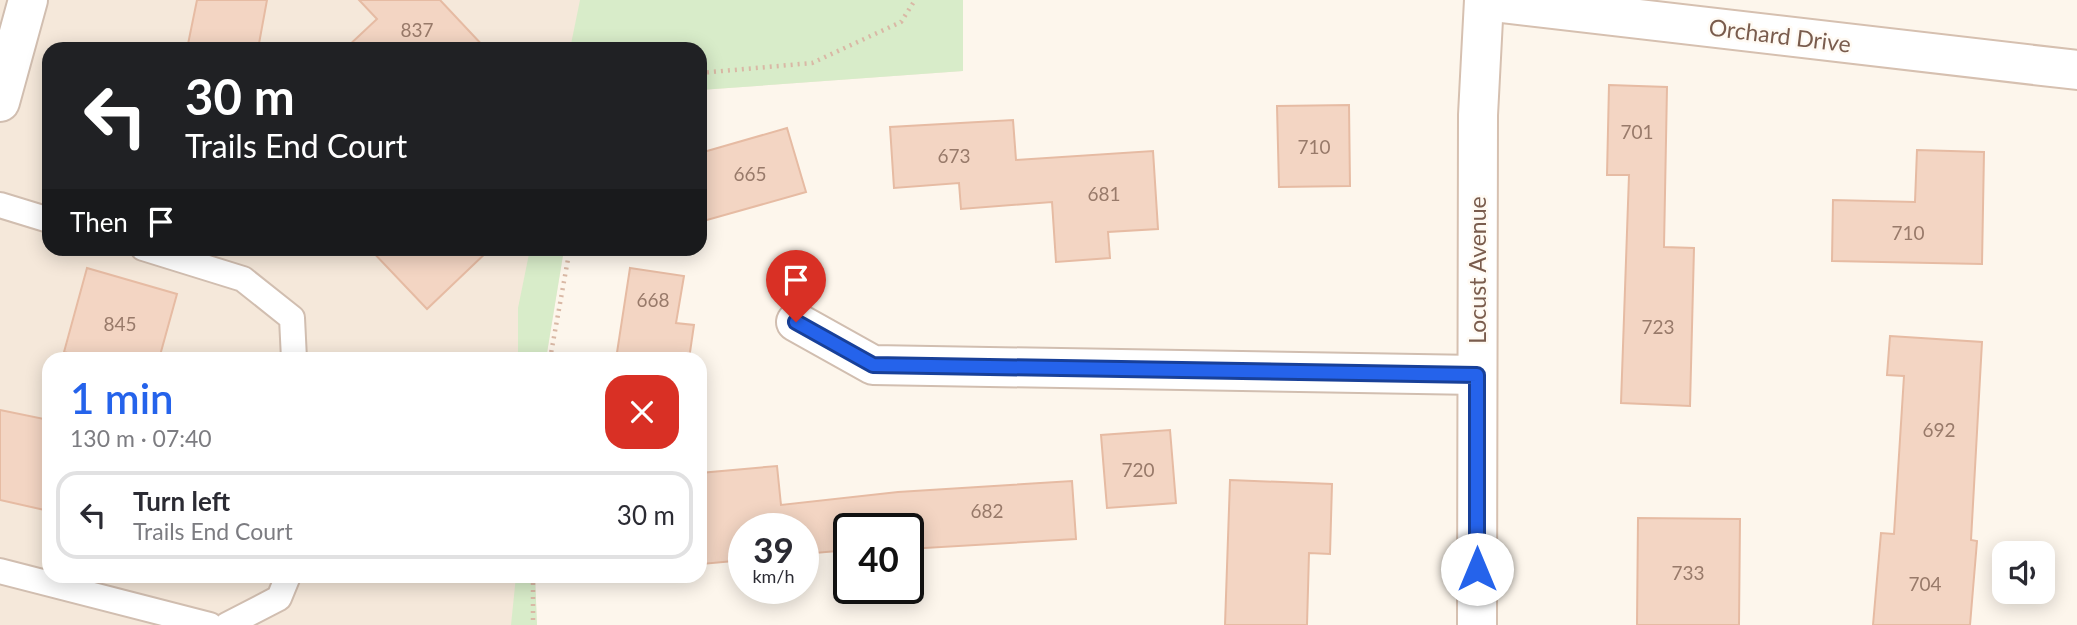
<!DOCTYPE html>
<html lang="en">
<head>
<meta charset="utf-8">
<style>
  body { margin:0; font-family:Lato,sans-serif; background:#f7f7f7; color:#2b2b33; height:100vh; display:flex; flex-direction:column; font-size:26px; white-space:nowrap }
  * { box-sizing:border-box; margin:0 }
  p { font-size:23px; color:#7c7c81 }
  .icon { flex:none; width:38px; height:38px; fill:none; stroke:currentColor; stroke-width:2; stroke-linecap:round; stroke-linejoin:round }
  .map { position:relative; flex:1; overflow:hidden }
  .panel { position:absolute; left:42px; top:352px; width:665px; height:231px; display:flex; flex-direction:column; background:#fff; border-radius:21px; box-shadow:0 4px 18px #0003 }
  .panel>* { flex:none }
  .hud { position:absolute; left:42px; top:42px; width:665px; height:214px; border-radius:21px; box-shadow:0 4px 18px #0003; background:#202124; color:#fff; overflow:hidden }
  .controls { position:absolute; left:1992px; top:541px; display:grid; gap:14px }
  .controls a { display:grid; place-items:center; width:63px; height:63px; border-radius:14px; background:#fff; box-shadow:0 4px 18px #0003; font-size:35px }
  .speed { position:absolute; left:728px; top:513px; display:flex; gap:14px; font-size:35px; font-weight:700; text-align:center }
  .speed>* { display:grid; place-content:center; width:91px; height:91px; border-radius:50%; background:#fff; box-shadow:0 4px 18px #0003; line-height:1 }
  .speed small { font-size:18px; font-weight:400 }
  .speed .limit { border:4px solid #111; border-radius:10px; background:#fff; color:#111 }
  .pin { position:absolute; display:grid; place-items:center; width:60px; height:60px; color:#fff; margin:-72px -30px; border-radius:50% 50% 50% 0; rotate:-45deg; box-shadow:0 0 7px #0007 }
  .pin .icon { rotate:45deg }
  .me { position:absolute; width:77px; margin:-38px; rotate:0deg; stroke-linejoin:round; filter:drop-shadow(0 0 5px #0008) }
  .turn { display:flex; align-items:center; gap:24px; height:147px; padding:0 28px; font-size:32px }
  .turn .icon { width:91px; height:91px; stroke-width:2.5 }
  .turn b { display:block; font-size:49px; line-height:60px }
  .then { display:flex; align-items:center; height:66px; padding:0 28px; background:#0003; gap:14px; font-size:26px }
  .round { display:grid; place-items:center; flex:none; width:74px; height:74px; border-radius:21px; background:#f7f7f7 }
  .headline { display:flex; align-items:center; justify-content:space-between; height:119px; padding:0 28px }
  h1 { font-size:42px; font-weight:600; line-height:52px; color:#2563eb }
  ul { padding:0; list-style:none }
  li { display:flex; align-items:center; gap:21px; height:88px; margin:0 14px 10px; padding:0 14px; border:4px solid #e1e1e2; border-radius:21px }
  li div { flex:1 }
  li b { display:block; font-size:26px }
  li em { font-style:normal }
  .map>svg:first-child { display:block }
</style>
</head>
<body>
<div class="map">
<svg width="2077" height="625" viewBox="0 0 2077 625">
  <rect width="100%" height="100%" fill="#fdf6ec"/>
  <path fill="#f5e8da" d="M 0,0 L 963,0 L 963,71 L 700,90 L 700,49 L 49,49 L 49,248 L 564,249 L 546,359 L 49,359 L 49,576 L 535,576 L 537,625 L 0,625 Z"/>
  <g fill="#d8ecc9">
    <path d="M 580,0 L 963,0 L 963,71 L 700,90 L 700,49 L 570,49 Z"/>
    <path d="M 530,249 L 564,249 L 546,359 L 518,359 L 518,308 Z"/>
    <path d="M 516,576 L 535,576 L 537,625 L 511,625 Z"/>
  </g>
  <g fill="#f3d5c3" stroke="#e6bba3" stroke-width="2">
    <path d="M 197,0 L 267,0 L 258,49 L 187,49 Z"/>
    <path d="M 359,0 L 440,0 L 486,49 L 345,49 L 377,19 Z"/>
    <path d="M 1609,85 L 1667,87 L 1664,247 L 1694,248 L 1690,406 L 1621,403 L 1629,175 L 1607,175 Z"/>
    <path d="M 1349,105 L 1350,186 L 1279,187 L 1277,106 Z"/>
    <path d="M 1013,120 L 1016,160 L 1153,151 L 1158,229 L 1108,232 L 1110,258 L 1056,262 L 1052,202 L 961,209 L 959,183 L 894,188 L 890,127 Z"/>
    <path d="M 787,128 L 806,192 L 700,222 L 700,153 Z"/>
    <path d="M 1917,150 L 1984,152 L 1982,264 L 1832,261 L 1833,200 L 1915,202 Z"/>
    <path d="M 369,248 L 491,248 L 427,309 Z"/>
    <path d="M 87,268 L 177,294 L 159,359 L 89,359 L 64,352 Z"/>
    <path d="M 630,268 L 684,276 L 676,323 L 694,325 L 689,359 L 616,359 Z"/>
    <path d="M 1890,336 L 1982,342 L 1971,540 L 1977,541 L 1970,625 L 1873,625 L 1881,533 L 1894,534 L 1904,376 L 1887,375 Z"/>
    <path d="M 0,410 L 49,420 L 49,511 L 0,500 Z"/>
    <path d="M 1170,430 L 1176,503 L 1107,508 L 1101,435 Z"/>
    <path d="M 777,466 L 781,505 L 898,492 L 1072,481 L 1076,539 L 908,549 L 908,528 L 849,528 L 849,550 L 803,554 L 803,528 L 744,528 L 744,560 L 702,564 L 700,539 L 700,473 Z"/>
    <path d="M 1230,480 L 1332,484 L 1330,554 L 1309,553 L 1307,625 L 1225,625 Z"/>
    <path d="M 1638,518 L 1740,519 L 1739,625 L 1637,625 Z"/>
  </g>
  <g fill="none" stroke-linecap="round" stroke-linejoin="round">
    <g stroke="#d1beb0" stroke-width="28">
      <g id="lane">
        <path d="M 0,205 L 49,220"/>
        <path d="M 143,248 L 243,279 L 292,318 L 294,359"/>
        <path d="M 0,571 L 210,625"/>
        <path d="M 227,625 L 279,598 L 288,576"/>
      </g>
    </g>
    <g stroke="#d1beb0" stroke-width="42">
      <g id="street">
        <path d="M 0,102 L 28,0"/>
        <path d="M 796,322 L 873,365 L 1477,375"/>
      </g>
    </g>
    <g stroke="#d6c0b0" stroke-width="42">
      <g id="secondary">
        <path d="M 1484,1 L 2077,70"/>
        <path d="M 1477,625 L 1478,115 L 1484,0"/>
      </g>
    </g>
    <g stroke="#d9b8a5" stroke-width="4.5" stroke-dasharray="2 5" stroke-linecap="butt">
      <path d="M 700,73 L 812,63 L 901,22 L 915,0"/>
      <path d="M 550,359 L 570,248"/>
      <path d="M 533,576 L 533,625"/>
    </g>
    <use href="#lane" stroke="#fff" stroke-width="24"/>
    <use href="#street" stroke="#fff" stroke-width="38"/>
    <use href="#secondary" stroke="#fff" stroke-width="38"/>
  </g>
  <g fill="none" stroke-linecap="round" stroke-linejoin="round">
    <g stroke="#184099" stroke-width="18">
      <path id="route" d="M 796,322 L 873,365 L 1477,375 L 1477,569"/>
    </g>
    <use href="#route" stroke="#2563eb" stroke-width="12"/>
  </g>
  <g text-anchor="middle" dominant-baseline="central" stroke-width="5" stroke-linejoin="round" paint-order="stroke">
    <g font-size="19" fill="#987a6a">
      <text x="417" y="29">837</text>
      <text x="1637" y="131">701</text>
      <text x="1314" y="146">710</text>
      <text x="954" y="155">673</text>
      <text x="750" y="173">665</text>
      <text x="1104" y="193">681</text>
      <text x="1908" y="232">710</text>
      <text x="653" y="299">668</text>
      <text x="120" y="323">845</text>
      <text x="1658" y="326">723</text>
      <text x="1939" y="429">692</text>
      <text x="1138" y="469">720</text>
      <text x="987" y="510">682</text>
      <text x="1688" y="572">733</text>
      <text x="1925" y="583">704</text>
    </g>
    <g font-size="23" fill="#7a5c4d" stroke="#fffaf3">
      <text transform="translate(1780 35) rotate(7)">Orchard Drive</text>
      <text transform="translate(1477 270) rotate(-90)">Locust Avenue</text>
    </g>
  </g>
</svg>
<div class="controls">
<a><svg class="icon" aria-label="sound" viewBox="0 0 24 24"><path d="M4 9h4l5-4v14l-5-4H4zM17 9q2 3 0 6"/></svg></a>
</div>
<div class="speed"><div>39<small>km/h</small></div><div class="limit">40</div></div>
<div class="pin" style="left:796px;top:322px;background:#d93025"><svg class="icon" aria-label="arrive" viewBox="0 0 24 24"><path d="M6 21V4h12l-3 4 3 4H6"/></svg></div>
<svg class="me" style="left:1477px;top:569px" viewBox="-20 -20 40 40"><circle r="19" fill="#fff"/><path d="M0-13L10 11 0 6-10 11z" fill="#2563eb"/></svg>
<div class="hud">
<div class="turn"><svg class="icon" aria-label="left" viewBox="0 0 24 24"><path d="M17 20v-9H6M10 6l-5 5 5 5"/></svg><div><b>30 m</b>Trails End Court</div></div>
<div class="then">Then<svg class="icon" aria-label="arrive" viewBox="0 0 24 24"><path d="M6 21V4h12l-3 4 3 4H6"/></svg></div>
</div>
<section class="panel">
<div class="headline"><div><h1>1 min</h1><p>130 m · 07:40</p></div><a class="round" style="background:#d93025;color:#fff"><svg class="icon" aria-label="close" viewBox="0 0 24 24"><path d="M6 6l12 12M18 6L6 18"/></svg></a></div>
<ul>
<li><svg class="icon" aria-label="left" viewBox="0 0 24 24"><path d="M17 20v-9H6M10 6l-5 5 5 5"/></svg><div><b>Turn left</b><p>Trails End Court</p></div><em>30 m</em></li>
</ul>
</section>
</div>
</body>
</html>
